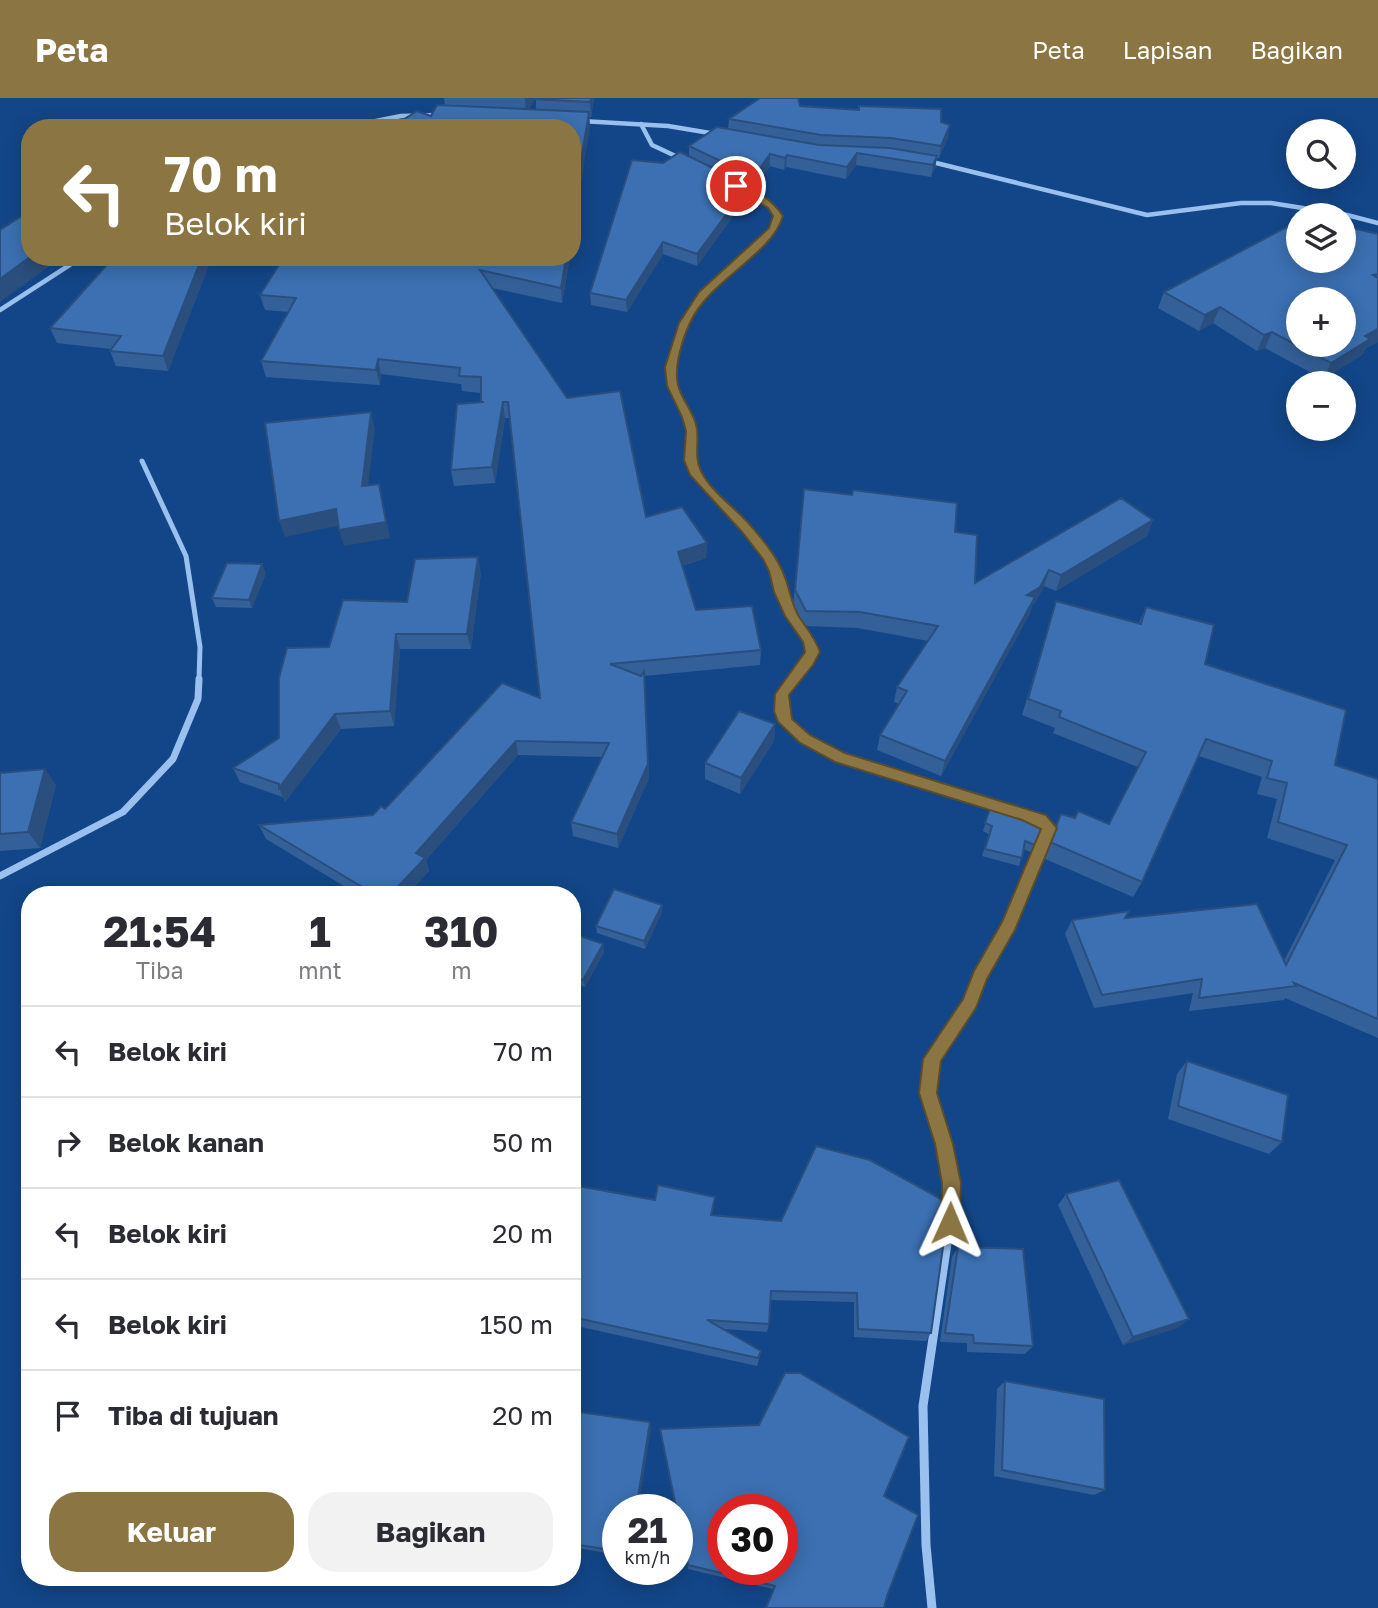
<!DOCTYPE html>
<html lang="id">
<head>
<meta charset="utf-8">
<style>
  body { margin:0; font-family:"Golos Text",sans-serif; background:#f2f2f3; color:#2b2b33; height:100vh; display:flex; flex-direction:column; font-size:26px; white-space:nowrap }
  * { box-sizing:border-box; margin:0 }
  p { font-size:23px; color:#7c7c81 }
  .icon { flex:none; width:38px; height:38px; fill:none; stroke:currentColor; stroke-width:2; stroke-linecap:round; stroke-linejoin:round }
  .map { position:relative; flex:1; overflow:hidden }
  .details { position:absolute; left:21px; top:788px; width:560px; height:700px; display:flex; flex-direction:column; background:#fff; border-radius:28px; box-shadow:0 4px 18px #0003 }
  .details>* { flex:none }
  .banner { position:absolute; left:21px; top:21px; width:560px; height:147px; border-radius:28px; box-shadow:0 4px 18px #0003; background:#8a7543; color:#fff; overflow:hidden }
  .tools { position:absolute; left:1286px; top:21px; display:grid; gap:14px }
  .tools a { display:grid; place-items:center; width:70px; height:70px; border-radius:50%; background:#fff; box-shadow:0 4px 18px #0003; font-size:35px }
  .speed { position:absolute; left:602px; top:1396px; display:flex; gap:14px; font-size:35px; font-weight:700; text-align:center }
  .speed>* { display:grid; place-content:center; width:91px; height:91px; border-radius:50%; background:#fff; box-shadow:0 4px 18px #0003; line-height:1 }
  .speed small { font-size:18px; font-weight:400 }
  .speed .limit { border:10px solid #d22; background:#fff; color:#111 }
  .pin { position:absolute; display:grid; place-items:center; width:60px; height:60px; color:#fff; margin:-30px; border:4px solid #fff; border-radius:50%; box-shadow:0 2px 7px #0007 }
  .me { position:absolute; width:77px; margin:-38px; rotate:1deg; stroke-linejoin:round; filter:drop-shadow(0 0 5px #0008) }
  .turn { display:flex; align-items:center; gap:24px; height:147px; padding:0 28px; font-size:32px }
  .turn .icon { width:91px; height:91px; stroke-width:2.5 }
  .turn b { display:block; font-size:49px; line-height:60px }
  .eta { display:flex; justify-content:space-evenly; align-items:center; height:119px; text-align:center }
  .eta b { font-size:42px; font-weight:700; line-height:49px }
  .cta { display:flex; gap:14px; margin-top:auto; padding:14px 28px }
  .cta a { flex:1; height:80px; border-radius:28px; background:#8a7543; color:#fff; font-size:28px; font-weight:700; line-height:80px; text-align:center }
  .cta a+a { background:#f2f2f3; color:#2b2b33 }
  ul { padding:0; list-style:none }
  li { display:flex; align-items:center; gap:21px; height:91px; padding:0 28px; border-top:2px solid #e1e1e2 }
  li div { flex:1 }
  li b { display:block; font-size:26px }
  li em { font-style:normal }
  header { display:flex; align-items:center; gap:42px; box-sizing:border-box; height:98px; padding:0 35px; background:#8a7543; color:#fff }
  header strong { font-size:33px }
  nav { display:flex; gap:38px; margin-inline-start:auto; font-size:24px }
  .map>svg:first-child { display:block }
</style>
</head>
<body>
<header>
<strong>Peta</strong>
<nav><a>Peta</a><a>Lapisan</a><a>Bagikan</a></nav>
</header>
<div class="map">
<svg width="1378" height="1510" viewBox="0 0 1378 1510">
  <rect width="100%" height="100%" fill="#134688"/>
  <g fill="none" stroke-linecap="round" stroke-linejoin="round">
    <g stroke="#99c0ef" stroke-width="4.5">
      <path d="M 581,23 L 668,28 L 716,36"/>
      <path d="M 641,26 L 652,47 L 684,62"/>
      <path d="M 341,30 L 401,18 L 440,17"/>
      <path d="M 928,63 L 1147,117 L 1241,105 L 1271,105 L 1347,117 L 1378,125"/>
      <path d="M 0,212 L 82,159"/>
      <path d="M 673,258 C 687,199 731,170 774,131 L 778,118 L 771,108 L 741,90"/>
    </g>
    <g stroke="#99c0ef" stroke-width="5">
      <path d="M 674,256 C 666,294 690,303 692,334 C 693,352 689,359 696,377 L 767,458 C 778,476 781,496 791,515 C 797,529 808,539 813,554 L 792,582"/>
      <path d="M 142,363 L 186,458 L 200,549 L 199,582"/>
    </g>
    <g stroke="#99c0ef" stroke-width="7">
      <path d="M 794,581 C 787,590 778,603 783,615 C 800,660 955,697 1001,709"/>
      <path d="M 0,778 L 123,714 L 173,661 L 198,601 L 199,581"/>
      <path d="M 928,993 L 932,961 L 970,904 L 980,878 L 1009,827 L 1049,730 L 1039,721"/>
    </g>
    <path stroke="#99c0ef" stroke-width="9" d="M 928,991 L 944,1046 L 951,1085 L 950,1125 L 923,1308 L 926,1447 L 932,1510"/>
  </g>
  <g fill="#346099">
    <path d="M 444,0 L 535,0 L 529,11 L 536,12 L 536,0 L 594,0 L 591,19 L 589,19 L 590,29 L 572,30 L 431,18 L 445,7 Z"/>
    <path d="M 800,8 L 941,24 L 948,39 L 939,60 L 937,60 L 935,70 L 931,79 L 856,67 L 846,81 L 786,69 L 784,72 L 770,68 L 753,91 L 748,89 L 747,99 L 697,168 L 663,156 L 627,214 L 591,207 L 590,195 L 663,65 L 689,59 L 689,48 L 728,31 L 729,21 Z"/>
    <path d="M 1378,136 L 1378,244 L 1366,250 L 1362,257 L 1323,281 L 1265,250 L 1257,253 L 1213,225 L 1199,233 L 1158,210 L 1164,194 L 1298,163 Z"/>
    <path d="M 212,159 L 168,273 L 116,268 L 110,253 L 111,251 L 57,245 L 50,230 Z"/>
    <path d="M 570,159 L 562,205 L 492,190 L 646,419 L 707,445 L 706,460 L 682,468 L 696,512 L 761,552 L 760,567 L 644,578 L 649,680 L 618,750 L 573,738 L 571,724 L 602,659 L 518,657 L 426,762 L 429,773 L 408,796 L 357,796 L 266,741 L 259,727 L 373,717 L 385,711 L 540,600 L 509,320 L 505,320 L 495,385 L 454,388 L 451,372 L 481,304 L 481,295 L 462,293 L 461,286 L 381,276 L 380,287 L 266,279 L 261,263 L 288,214 L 265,212 L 260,197 Z"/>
    <path d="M 804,391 L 955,434 L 975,485 L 1153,422 L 1147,438 L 1056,493 L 1044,488 L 1035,505 L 1032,507 L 1030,515 L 941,678 L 877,652 L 880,637 L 899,606 L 894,604 L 897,589 L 928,543 L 858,530 L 805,528 L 793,508 Z"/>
    <path d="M 481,474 L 471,551 L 400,551 L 394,628 L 341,631 L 285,704 L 283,699 L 240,684 L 233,670 L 279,640 L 329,549 L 407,504 Z"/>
    <path d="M 266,475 L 252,510 L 216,509 L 212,500 Z"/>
    <path d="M 1056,503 L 1139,525 L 1146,509 L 1205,566 L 1335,667 L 1378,681 L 1378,940 L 1285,900 L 1284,902 L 1189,913 L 1193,895 L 1094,910 L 1065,836 L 1072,822 L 1125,820 L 1284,863 L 1335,762 L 1267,740 L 1277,701 L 1257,696 L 1262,679 L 1199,658 L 1142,784 L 1133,799 L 1043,760 L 1061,716 L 1075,720 L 1109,726 L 1138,669 L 1053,635 L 1055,630 L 1022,617 Z"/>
    <path d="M 775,626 L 774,643 L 740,696 L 705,681 L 705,665 Z"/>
    <path d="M 0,675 L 56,687 L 40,750 L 0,753 Z"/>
    <path d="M 992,705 L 1045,723 L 1032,755 L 1024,751 L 1019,768 L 982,758 L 989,736 L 983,733 Z"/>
    <path d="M 662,814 L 645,851 L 597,835 L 596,828 Z"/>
    <path d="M 572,835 L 604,854 L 585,889 L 572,885 Z"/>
    <path d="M 1187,963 L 1282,1044 L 1269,1056 L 1168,1021 L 1177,976 Z"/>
    <path d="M 1066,1096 L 1189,1221 L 1177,1230 L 1123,1247 L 1058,1107 Z"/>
    <path d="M 715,1099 L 712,1117 L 924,1148 L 931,1235 L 926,1243 L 854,1239 L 854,1204 L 770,1202 L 769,1226 L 767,1234 L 723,1231 L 761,1253 L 757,1268 L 572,1227 L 572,1107 Z"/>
    <path d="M 958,1149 L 1033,1248 L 1025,1256 L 967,1254 L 967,1245 L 940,1244 L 952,1159 Z"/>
    <path d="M 1005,1283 L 1105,1392 L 1094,1397 L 994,1378 L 997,1291 Z"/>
    <path d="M 572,1313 L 651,1331 L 618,1412 L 618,1457 L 572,1449 Z"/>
    <path d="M 660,1331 L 884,1398 L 887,1498 L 884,1510 L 765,1510 L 773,1491 L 688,1471 L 677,1418 L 677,1412 L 676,1412 Z"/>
  </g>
  <g fill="#2a4e7d">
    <path d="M 525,0 L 535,0 L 526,16 Z"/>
    <path d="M 591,0 L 594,0 L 591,19 L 590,4 Z"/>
    <path d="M 589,14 L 590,29 L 572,142 L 572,119 Z"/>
    <path d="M 950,27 L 948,39 L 939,60 L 941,48 Z"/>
    <path d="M 857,55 L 856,67 L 846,81 L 847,69 Z"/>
    <path d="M 770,56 L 770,68 L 753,91 L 754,79 Z"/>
    <path d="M 787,57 L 786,69 L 784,72 L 785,60 Z"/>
    <path d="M 937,58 L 935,70 L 931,79 L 933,67 Z"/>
    <path d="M 748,87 L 747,99 L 697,168 L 697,156 Z"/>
    <path d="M 663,144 L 663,156 L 627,214 L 626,202 Z"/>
    <path d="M 30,159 L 62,159 L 0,204 L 0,181 Z"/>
    <path d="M 202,159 L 212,159 L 168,273 L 163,258 Z"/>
    <path d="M 566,159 L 570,159 L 562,205 L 561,190 Z"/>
    <path d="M 1220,209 L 1213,225 L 1199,233 L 1205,217 Z"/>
    <path d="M 1378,231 L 1378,244 L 1366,250 L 1362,257 L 1323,281 L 1331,265 L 1365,238 Z"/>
    <path d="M 1272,234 L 1265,250 L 1257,253 L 1264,237 Z"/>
    <path d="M 378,261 L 381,276 L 380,287 L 376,272 Z"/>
    <path d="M 503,304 L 505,320 L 495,385 L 492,369 Z"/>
    <path d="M 371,314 L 375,331 L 366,405 L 362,388 Z"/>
    <path d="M 379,386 L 390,440 L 344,448 L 339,432 Z"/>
    <path d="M 336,411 L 341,427 L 285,439 L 279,423 Z"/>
    <path d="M 1153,422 L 1147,438 L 1056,493 L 1061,477 Z"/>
    <path d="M 707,445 L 706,460 L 678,469 L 678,454 Z"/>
    <path d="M 478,459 L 481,474 L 471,551 L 467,536 Z"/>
    <path d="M 262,466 L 266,475 L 252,510 L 249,502 Z"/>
    <path d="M 1049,472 L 1044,488 L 1035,505 L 1032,507 L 1030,515 L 941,678 L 945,663 L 1027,497 Z"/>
    <path d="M 396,536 L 400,551 L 394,628 L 390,613 Z"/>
    <path d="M 335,616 L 341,631 L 285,704 L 279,690 Z"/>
    <path d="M 775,626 L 774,643 L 740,696 L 741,680 Z"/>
    <path d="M 516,643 L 518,657 L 426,762 L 429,773 L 408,796 L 391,796 L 416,755 Z"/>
    <path d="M 648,666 L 649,680 L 618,750 L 617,736 Z"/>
    <path d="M 45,671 L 56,687 L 40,750 L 28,734 Z"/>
    <path d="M 662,807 L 662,814 L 645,851 L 644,843 Z"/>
    <path d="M 603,846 L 604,854 L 585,889 L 583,882 Z"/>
    <path d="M 573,1052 L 575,1064 L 572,1072 L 572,1054 Z"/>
    <path d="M 1189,1221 L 1177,1230 L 1123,1247 L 1133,1239 Z"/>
    <path d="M 650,1324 L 651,1331 L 638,1412 L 636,1412 Z"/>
  </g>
  <g fill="#3c70b2" stroke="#2a4e7d" stroke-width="2" fill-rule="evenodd">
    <path d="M 536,0 L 591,0 L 590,4 L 535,1 Z"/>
    <path d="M 760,0 L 798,0 L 800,8 L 859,12 L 859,8 L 941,11 L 941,24 L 950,27 L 941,48 L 891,40 L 821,37 L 729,21 Z"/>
    <path d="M 437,7 L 589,14 L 572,119 L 572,30 L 390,30 L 417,13 L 431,18 Z"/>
    <path d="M 717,29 L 819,47 L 890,50 L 937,58 L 933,67 L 857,55 L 847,69 L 787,57 L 785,60 L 770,56 L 754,79 L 689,48 Z"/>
    <path d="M 680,54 L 748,87 L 697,156 L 663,144 L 626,202 L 590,195 L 632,62 L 663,65 Z"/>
    <path d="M 28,114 L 30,115 L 30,159 L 0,181 L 0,132 Z"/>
    <path d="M 1298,123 L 1298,163 L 1344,163 L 1344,128 L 1378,136 L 1378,176 L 1373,177 L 1378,180 L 1378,231 L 1365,238 L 1370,241 L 1331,265 L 1272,234 L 1264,237 L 1220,209 L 1205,217 L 1164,194 ZM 1298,201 L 1344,201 L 1344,247 L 1298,247 Z"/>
    <path d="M 114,159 L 202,159 L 163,258 L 110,253 L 121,238 L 50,230 Z"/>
    <path d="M 284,159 L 566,159 L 561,190 L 480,172 L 567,300 L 620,293 L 646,419 L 682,409 L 707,445 L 678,454 L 696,512 L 752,508 L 761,552 L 610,566 L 641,578 L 644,573 L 648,666 L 617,736 L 571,724 L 609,645 L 516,643 L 416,755 L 425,760 L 391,796 L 374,796 L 259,727 L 373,717 L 381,708 L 385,711 L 502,585 L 540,600 L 508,304 L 503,304 L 492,369 L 451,372 L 457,306 L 484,304 L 481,304 L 481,279 L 459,278 L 460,270 L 378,261 L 376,272 L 261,263 L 296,200 L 260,197 Z"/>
    <path d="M 371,314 L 362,388 L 379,386 L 386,424 L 339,432 L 336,411 L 279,423 L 265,325 Z"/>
    <path d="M 804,391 L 852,397 L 853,392 L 957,405 L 955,434 L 977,437 L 975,485 L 1121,400 L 1153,422 L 1061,477 L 1049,472 L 1040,489 L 1027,497 L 1035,499 L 945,663 L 880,637 L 907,593 L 897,589 L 938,528 L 860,514 L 806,513 L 795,492 Z"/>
    <path d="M 478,459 L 467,536 L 396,536 L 390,613 L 335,616 L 279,690 L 279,686 L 233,670 L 279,640 L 279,580 L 287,550 L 329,549 L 343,502 L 407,504 L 415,461 Z"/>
    <path d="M 227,465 L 262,466 L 249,502 L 212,500 Z"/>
    <path d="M 1056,503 L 1141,526 L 1146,509 L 1214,527 L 1205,566 L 1346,612 L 1335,667 L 1378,681 L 1378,921 L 1294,885 L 1296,888 L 1199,900 L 1202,881 L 1102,897 L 1072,822 L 1129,813 L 1125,820 L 1257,806 L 1286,867 L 1347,747 L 1278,724 L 1287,685 L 1267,680 L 1272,663 L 1206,641 L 1142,784 L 1050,744 L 1061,716 L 1075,720 L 1078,713 L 1109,726 L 1146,654 L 1059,619 L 1061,613 L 1028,601 Z"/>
    <path d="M 739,613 L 775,626 L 741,680 L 705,665 Z"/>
    <path d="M 45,671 L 28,734 L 0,736 L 0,675 Z"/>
    <path d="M 992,705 L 1040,718 L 1045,723 L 1035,747 L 1025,743 L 1022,760 L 985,751 L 992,728 L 985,725 Z"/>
    <path d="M 614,791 L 662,807 L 644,843 L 596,828 Z"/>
    <path d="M 572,835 L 603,846 L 583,882 L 572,878 Z"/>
    <path d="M 1187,963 L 1288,997 L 1282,1044 L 1178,1008 Z"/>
    <path d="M 816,1048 L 870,1062 L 943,1102 L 924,1148 L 943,1149 L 931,1235 L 858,1231 L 857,1195 L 771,1193 L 769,1226 L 707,1222 L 761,1253 L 758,1260 L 572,1219 L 572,1107 L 578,1088 L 655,1102 L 658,1087 L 715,1099 L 711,1117 L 781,1123 Z"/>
    <path d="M 1119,1082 L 1189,1221 L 1133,1239 L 1066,1096 Z"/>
    <path d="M 958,1149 L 1023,1151 L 1033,1248 L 974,1245 L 973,1237 L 945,1235 Z"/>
    <path d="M 785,1275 L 800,1275 L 909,1339 L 884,1398 L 918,1417 L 887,1498 L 884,1510 L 766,1510 L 775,1488 L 688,1467 L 660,1331 L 759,1327 ZM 723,1412 L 782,1412 L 782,1472 L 723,1472 Z"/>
    <path d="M 1005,1283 L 1104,1301 L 1105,1392 L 1002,1372 Z"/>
    <path d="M 572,1313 L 650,1324 L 636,1412 L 618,1412 L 618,1453 L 572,1446 Z"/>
  </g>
  <path fill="#8a7543" stroke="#5a4c2c" stroke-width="2" d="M 733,86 C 750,85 774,104 783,118 C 772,157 709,182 690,225 C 682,242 674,269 678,287 C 682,303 695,315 697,331 C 699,346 694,359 701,373 C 711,394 736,410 751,428 C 762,441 775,456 782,472 C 789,486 790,502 798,517 C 806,530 815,539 820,554 L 813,567 L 789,597 L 792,621 L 810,637 L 845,655 L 1046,717 L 1057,730 L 1015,832 L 987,881 L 976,910 L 941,963 L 937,995 L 953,1046 L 961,1085 L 960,1125 L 957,1131 L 950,1134 L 943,1131 L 941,1125 L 942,1085 L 935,1046 L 919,995 L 923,961 L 963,901 L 974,873 L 1002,824 L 1041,731 L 1022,722 L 835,664 L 800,645 L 778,624 L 774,613 L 775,596 L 805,554 L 803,544 L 785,518 L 774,494 L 769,473 L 763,461 L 742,434 L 690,377 L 684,362 L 686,333 L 682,319 L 667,288 L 665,269 L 679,225 L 699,194 L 769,130 L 773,118 L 768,110 L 733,90 Z"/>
</svg>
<div class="tools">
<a><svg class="icon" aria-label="search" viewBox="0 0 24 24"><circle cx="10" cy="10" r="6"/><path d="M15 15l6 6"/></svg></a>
<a><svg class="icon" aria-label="layers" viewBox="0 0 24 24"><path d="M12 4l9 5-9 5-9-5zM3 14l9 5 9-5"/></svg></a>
<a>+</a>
<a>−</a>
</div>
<div class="speed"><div>21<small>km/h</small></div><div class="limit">30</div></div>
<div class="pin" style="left:736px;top:88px;background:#d93025"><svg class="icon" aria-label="arrive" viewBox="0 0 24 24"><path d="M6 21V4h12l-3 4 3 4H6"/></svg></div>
<svg class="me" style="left:950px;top:1125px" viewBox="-20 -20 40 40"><path d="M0-17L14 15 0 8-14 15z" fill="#8a7543" stroke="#fff" stroke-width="4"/></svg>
<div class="banner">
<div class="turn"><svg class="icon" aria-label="left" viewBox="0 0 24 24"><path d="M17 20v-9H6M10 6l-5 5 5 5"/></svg><div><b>70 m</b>Belok kiri</div></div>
</div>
<section class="details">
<div class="eta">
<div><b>21:54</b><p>Tiba</p></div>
<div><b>1</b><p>mnt</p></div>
<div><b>310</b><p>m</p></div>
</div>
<ul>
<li><svg class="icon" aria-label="left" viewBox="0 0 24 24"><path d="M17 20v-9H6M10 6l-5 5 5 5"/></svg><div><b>Belok kiri</b></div><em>70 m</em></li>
<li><svg class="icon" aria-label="right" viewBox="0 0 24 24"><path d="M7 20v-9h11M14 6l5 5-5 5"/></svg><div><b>Belok kanan</b></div><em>50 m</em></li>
<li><svg class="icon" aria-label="left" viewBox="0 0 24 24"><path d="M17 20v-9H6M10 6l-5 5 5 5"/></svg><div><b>Belok kiri</b></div><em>20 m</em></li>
<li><svg class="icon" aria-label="left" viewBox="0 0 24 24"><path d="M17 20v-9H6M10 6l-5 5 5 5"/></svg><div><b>Belok kiri</b></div><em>150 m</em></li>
<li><svg class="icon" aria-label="arrive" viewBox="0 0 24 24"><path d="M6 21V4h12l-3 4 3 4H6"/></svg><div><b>Tiba di tujuan</b></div><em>20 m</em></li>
</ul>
<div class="cta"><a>Keluar</a><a>Bagikan</a></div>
</section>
</div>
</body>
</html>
